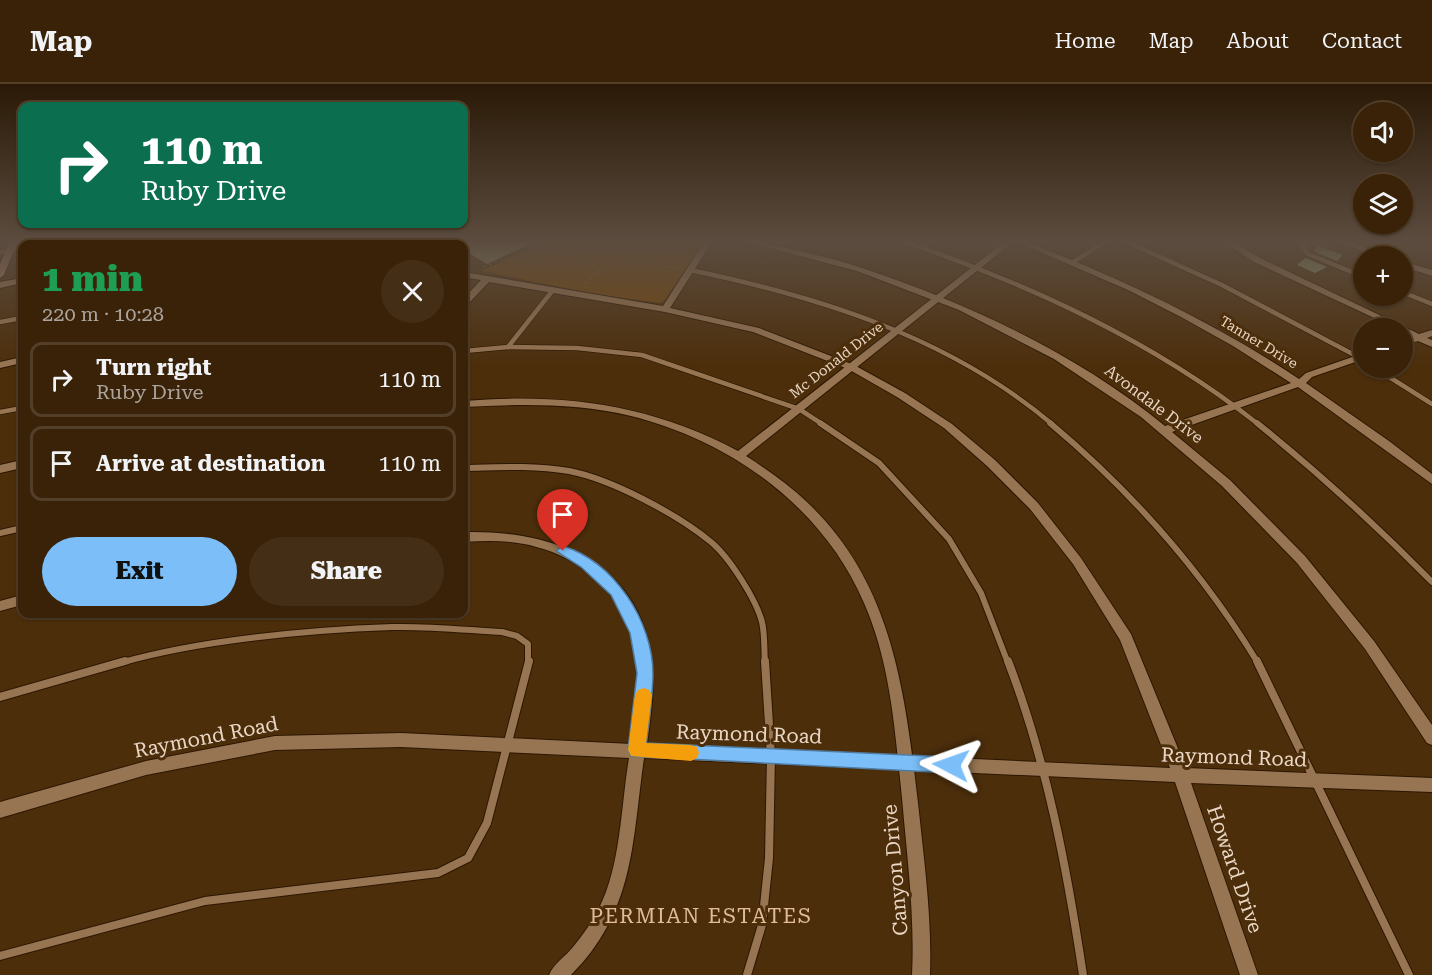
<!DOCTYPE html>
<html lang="en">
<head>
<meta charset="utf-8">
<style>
  body { margin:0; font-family:"Roboto Serif",serif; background:#442f16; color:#f1f3f6; height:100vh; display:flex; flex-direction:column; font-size:22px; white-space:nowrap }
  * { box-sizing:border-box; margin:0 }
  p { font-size:20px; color:#aba49c }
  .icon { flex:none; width:33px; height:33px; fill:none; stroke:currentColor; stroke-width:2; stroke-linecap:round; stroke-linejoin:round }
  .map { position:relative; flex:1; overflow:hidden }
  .drawer { position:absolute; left:18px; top:156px; width:450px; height:378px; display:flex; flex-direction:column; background:#392208; border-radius:12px; box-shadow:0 2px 4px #0004,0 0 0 2px #533f29 }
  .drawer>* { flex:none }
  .hud { position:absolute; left:18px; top:18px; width:450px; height:126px; border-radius:12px; box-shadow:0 2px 4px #0004,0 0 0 2px #533f29; background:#0b6e4f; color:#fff; overflow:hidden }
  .fabs { position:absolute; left:1353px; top:18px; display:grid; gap:12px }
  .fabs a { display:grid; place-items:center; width:60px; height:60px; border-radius:50%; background:#392208; box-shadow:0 2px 4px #0004,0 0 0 2px #533f29; font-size:30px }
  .pin { position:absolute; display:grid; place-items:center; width:51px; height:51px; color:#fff; margin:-62px -26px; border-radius:50% 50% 50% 0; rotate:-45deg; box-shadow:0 0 6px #0007 }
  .pin .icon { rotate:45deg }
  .me { position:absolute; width:66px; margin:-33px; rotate:274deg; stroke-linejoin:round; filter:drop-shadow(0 0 4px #0008) }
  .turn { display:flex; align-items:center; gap:21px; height:126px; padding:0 24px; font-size:27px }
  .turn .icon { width:78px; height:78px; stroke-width:2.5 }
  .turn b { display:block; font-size:42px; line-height:51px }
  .round { display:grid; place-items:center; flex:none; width:63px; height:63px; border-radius:32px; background:#442f16 }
  .head { display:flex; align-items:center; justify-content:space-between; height:102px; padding:0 24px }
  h1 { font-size:36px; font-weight:800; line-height:45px; color:#1e9e55 }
  .action { display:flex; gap:12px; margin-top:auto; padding:12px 24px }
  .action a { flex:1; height:69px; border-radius:36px; background:#7bbef8; color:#111; font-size:24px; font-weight:800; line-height:69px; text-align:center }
  .action a+a { background:#442f16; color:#f1f3f6 }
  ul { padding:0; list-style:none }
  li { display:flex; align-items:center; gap:18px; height:75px; margin:0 12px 9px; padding:0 12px; border:3px solid #533f29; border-radius:12px }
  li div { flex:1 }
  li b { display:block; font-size:22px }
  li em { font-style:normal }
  header { display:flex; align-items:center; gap:36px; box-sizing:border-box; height:84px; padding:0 30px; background:#392208; border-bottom:2px solid #533f29 }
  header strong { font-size:28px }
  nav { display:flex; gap:33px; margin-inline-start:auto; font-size:21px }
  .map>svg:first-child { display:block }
</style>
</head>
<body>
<header>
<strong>Map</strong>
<nav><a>Home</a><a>Map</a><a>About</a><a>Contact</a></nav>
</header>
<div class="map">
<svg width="1432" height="891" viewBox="0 0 1432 891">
  <rect width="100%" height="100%" fill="#4c2e0b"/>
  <path fill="#754609" d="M 545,158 L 704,158 L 665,216 L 660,219 L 600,211 L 481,187 Z"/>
  <g fill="#90a175">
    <path d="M 464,158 L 534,158 L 487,180 L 464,166 Z"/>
    <path d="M 1318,162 L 1343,171 L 1337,177 L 1313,167 Z"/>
    <path d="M 1305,174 L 1306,174 L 1327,183 L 1315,189 L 1297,181 Z"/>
  </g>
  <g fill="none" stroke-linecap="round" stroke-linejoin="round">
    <g stroke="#2d1700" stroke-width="6">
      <g id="service-far2">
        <path d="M 416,158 L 421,160"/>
        <path d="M 906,158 C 1032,202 1153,257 1258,340"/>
        <path d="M 1127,158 L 1222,201 L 1364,276"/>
        <path d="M 1307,158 L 1302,162 L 1308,170 L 1364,193"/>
        <path d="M 43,160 L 59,158"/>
        <path d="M 317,160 L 324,158"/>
        <path d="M 0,168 L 22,164"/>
        <path d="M 1073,178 L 1105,158"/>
        <path d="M 690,186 C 820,213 949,253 1052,340"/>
        <path d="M 1402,208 L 1432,220"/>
        <path d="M 0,238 L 22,234"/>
        <path d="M 508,263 L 553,206"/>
        <path d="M 464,267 L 508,263 L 577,264 L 642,271 L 799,325 L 822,340"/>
        <path d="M 1375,284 L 1432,320"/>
        <path d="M 0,328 L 22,324"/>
      </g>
    </g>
    <g stroke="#2d1700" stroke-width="8">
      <g id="service-far1">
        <path d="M 820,339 L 879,379 L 949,455 L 981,509 L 1008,579"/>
        <path d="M 1050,339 C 1132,408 1202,487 1258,579"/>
        <path d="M 1257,339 C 1319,389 1376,441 1432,498"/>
        <path d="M 464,384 C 499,383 534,381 569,387 C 611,395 677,430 711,458 C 729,473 756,515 762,538 C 765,550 764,566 765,579"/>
        <path d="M 0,449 L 22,444"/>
        <path d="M 120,579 C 200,556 308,546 392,543 C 428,542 466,546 502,548 L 517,552 L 528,560 L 528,579"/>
      </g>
    </g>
    <g stroke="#2d1700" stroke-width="10">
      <g id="service">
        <path d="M 1008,577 C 1047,678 1067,785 1083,891"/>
        <path d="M 1257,577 L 1409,891"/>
        <path d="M 0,613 L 125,577"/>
        <path d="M 0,872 L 205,817 L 438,789 L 468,774 L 487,739 L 529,577"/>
        <path d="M 747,891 L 762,841 L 769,774 L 771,672 L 765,577"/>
      </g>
    </g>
    <g stroke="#2d1700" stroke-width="2">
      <g id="minor">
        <path d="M 342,158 L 354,158 L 357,160 L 346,160 Z"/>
        <path d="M 704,158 L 712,158 L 670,224 L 759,244 L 854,281 L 905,309 L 952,340 L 995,376 L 1038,419 L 1081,474 L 1131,550 L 1186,684 L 1432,694 L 1432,708 L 1191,699 L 1258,891 L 1240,891 L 1175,698 L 644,674 C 632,758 635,827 571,891 L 549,891 C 554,879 565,873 573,863 C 583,851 592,838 599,824 C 621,781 621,721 629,674 L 401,663 L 275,666 L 146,691 L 0,734 L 0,718 L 146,677 L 275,652 L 401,649 L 632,660 C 636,632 641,601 637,572 C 629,513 582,471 524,460 C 504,456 484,457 464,458 L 464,448 C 551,446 637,476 651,573 C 655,602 651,632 647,660 L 1170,684 L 1120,556 L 1073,480 L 1030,425 L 987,382 L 944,344 L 897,313 L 848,285 L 753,248 L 665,228 L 489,198 L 467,221 L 464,222 L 464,214 L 481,196 L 464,193 L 464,188 L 663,222 Z"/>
        <path d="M 747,158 L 759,158 C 794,166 831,173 865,185 C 970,220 1080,272 1165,342 L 1291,299 L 1233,262 L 1181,233 L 1128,206 L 1017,158 L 1027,158 C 1122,195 1214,238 1299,295 L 1306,289 L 1364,269 L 1364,275 L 1312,293 L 1306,299 L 1389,357 L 1432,390 L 1432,400 L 1298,303 L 1172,348 L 1230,396 L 1305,472 L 1374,557 L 1432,641 L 1432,661 L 1427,659 L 1365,565 L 1297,479 L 1222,402 L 1141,333 L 1054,275 L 959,226 L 857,187 Z"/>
        <path d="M 1224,158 L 1233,158 L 1260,174 L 1419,250 L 1432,246 L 1432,252 L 1427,254 L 1432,256 L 1432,263 L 1418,257 L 1402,262 L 1402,256 L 1411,253 L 1402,249 L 1402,244 L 1396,244 L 1254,178 Z"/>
        <path d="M 22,273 L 22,279 L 0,284 L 0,278 Z"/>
        <path d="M 22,511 L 22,521 L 0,527 L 0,517 Z"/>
      </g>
    </g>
    <g stroke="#2d1700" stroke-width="2">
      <g id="tertiary">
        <path d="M 212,158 L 227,158 L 223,160 L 211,160 Z"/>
        <path d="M 1004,158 L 1013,158 L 746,372 C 768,386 789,401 808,419 C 893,500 905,608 918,719 C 924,776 932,833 930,891 L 912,891 C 915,832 907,773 902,714 C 895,649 891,580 864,519 C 823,423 731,357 631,332 C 577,319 519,320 464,323 L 464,317 C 562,309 650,320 738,367 Z"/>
        <path d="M 1338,158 L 1349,158 L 1389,172 L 1378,172 Z"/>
        <path d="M 1402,177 L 1432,186 L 1432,192 L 1402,182 Z"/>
        <path d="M 22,194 L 22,199 L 0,204 L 0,198 Z"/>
        <path d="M 22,376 L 22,384 L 0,389 L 0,381 Z"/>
      </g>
    </g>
    <g stroke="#2d1700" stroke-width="2">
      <path id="secondary" d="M 9,158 L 17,158 L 4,191 L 0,194 L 0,180 Z"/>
    </g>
    <g stroke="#7f6446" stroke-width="1.5" stroke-dasharray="2 4" stroke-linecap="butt">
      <path d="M 639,164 L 676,170 L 667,183 L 630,176 Z"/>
      <path d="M 676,170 L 688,172"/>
      <path d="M 489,180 L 502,186"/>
      <path d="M 484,183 L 502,175 L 569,170 L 599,186 L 584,200"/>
      <path d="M 667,183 L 679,185"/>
    </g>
    <use href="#service-far2" stroke="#977553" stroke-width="4.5"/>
    <use href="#service-far1" stroke="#977553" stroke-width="6"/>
    <use href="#service" stroke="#977553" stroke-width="8"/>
    <use href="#minor" fill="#977553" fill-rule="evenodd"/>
    <use href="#tertiary" fill="#977553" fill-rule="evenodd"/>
    <use href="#secondary" fill="#b1816f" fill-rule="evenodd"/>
  </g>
  <linearGradient id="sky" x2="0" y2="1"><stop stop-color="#2a1906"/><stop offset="0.56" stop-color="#5b4c3f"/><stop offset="1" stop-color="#5b4c3f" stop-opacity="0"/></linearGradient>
  <rect width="1432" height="282" fill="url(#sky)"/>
  <path fill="#7bbef8" stroke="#507ca1" stroke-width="1.5" d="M 563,462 C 614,478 653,537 653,590 C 653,613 648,636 646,659 L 951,673 L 957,675 L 960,681 L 957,686 L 951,689 L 631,672 L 628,666 L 637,589 L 630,549 L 611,511 L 581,483 L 556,467 Z"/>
  <path fill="#f59e0b" d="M 644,604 L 649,606 L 652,611 L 646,659 L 691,661 L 697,663 L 699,669 L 697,674 L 691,677 L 631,672 L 628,666 L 635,611 L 638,606 Z"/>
  <g text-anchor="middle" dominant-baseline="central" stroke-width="6" stroke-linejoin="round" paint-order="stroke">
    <g font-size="14" fill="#ead7c5" stroke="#4c2e0b">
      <text transform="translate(1259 258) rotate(31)">Tanner Drive</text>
      <text transform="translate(836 276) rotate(-38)">Mc Donald Drive</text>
    </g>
    <g font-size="16" fill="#ead7c5" stroke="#4c2e0b">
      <text transform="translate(1154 320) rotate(37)">Avondale Drive</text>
    </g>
    <g font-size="20" fill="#ead7c5" stroke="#4c2e0b">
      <text transform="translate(749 650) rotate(2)">Raymond Road</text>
      <text transform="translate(206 653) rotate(-11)">Raymond Road</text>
      <text transform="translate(1234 673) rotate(2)">Raymond Road</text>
      <text transform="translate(1235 785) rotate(71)">Howard Drive</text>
      <text transform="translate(895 786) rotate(-95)">Canyon Drive</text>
    </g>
    <g font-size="21" letter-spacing="1.5" fill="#e1bc98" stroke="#4c2e0b">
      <text x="701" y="832">PERMIAN ESTATES</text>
    </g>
  </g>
</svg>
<div class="fabs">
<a><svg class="icon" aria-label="sound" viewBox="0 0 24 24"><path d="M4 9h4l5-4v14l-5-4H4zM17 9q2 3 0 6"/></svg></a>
<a><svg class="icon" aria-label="layers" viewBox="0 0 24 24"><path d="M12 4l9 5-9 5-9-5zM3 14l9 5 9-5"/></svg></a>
<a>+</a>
<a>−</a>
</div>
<div class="pin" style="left:563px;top:467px;background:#d93025"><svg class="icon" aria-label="arrive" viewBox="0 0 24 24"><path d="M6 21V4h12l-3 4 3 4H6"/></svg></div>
<svg class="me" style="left:951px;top:681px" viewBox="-20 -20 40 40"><path d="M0-17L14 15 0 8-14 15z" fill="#7bbef8" stroke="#fff" stroke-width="4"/></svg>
<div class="hud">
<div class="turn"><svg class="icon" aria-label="right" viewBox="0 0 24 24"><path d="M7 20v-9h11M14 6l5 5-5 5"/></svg><div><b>110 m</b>Ruby Drive</div></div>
</div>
<section class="drawer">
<div class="head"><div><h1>1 min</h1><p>220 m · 10:28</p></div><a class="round"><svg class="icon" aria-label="close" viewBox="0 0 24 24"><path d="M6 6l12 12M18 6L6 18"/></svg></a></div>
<ul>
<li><svg class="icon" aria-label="right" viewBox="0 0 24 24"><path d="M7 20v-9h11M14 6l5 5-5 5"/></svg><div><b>Turn right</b><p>Ruby Drive</p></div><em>110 m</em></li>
<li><svg class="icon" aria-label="arrive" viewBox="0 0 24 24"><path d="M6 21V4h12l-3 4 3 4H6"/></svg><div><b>Arrive at destination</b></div><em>110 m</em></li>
</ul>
<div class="action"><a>Exit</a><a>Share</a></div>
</section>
</div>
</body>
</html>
